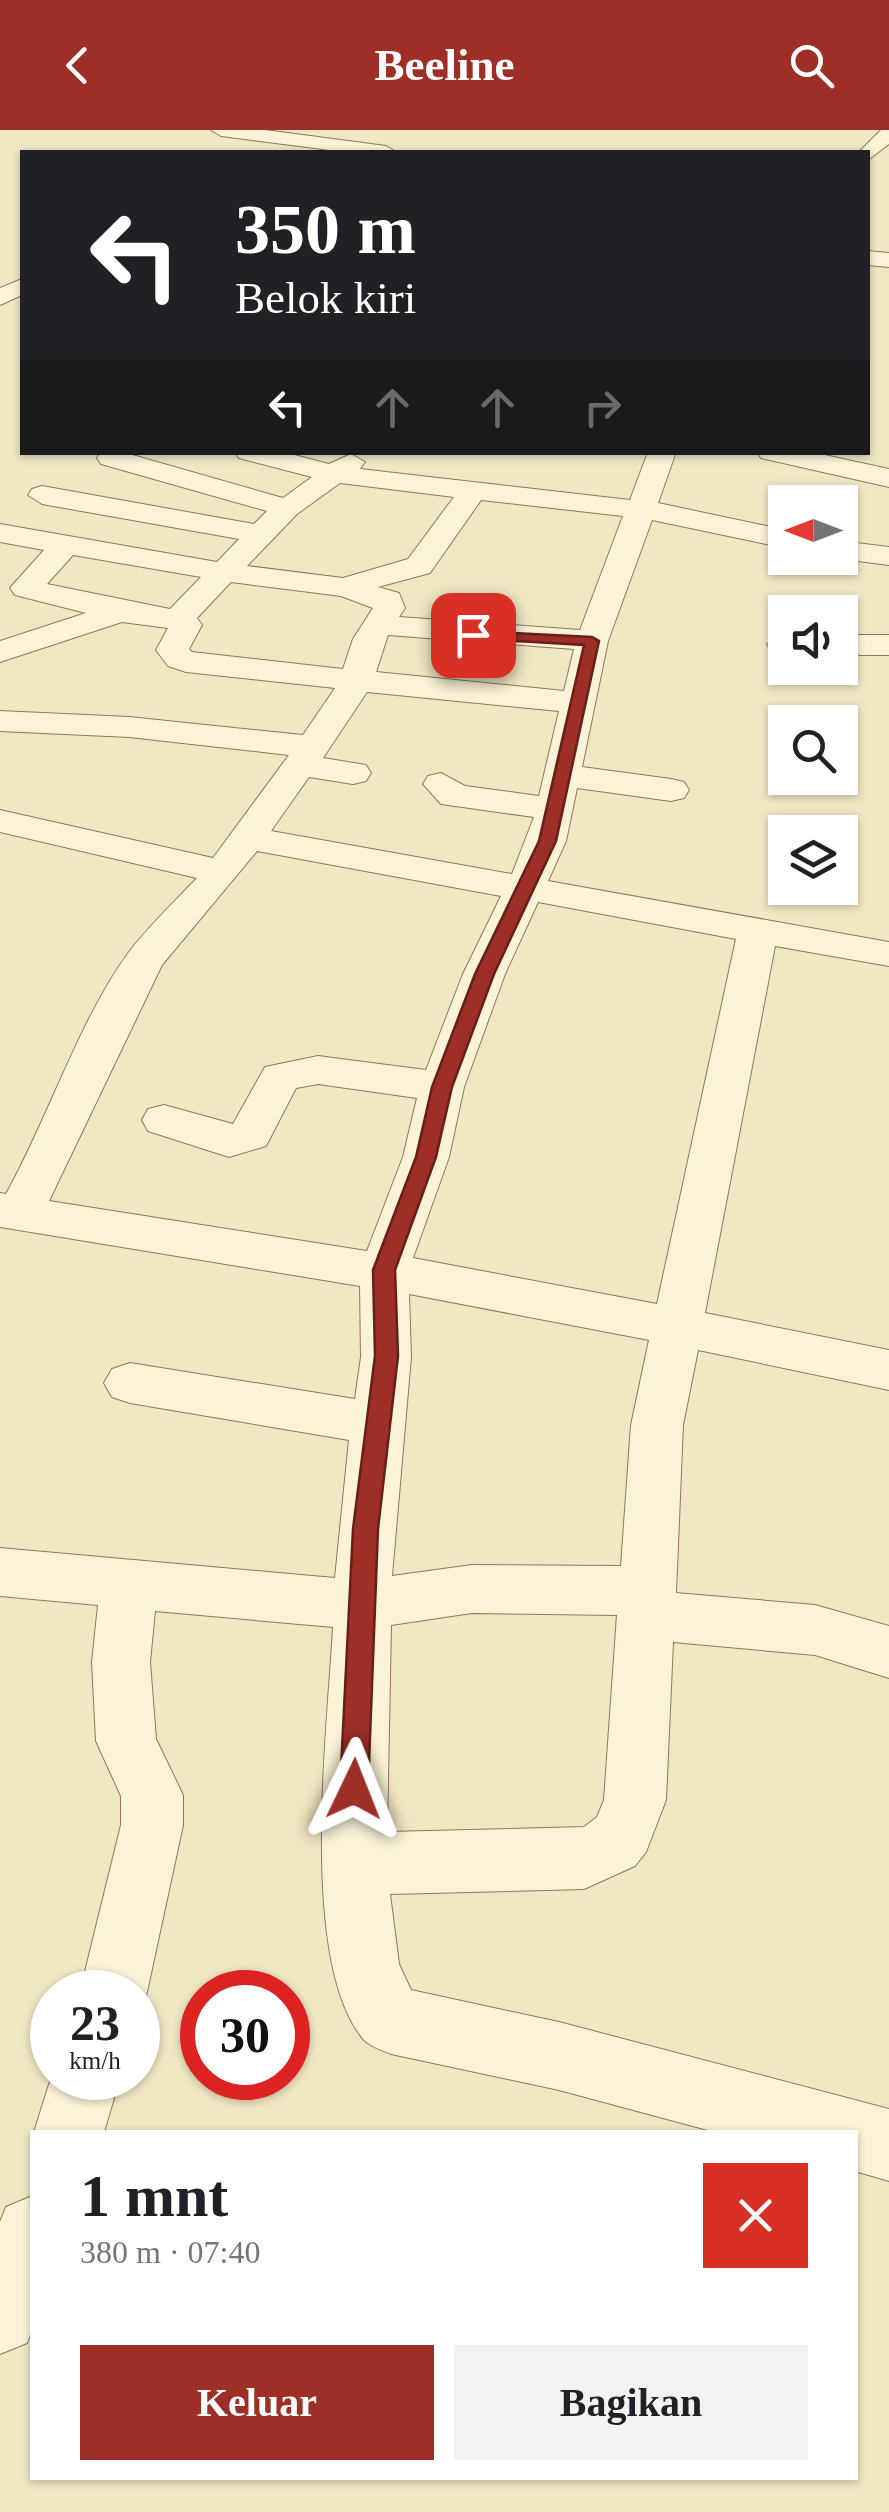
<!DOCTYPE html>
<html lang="id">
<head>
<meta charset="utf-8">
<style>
  body { margin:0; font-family:"Times New Roman",serif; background:#f2f2f2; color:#202124; height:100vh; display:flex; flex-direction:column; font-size:38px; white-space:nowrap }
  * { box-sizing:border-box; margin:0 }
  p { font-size:32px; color:#757577 }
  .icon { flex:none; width:55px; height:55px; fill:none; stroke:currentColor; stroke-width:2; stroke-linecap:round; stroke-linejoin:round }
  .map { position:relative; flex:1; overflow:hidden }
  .panel { position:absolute; left:30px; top:2000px; width:828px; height:350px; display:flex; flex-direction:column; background:#fff; border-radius:0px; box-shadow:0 2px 8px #0004 }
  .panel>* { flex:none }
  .hud { position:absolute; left:20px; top:20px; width:850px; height:305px; border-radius:0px; box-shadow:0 2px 8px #0004; background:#202124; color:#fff; overflow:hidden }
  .needle { width:65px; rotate:270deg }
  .fabs { position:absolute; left:768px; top:355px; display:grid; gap:20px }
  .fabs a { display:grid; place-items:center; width:90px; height:90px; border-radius:0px; background:#fff; box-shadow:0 2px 8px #0004; font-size:50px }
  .speed { position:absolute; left:30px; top:1840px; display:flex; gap:20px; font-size:50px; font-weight:700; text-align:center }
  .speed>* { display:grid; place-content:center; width:130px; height:130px; border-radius:50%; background:#fff; box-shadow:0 2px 8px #0004; line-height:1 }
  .speed small { font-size:25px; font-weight:400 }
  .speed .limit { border:15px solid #d22; background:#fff; color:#111 }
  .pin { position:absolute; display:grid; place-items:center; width:85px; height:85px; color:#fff; margin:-42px; border-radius:20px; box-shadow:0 5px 15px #0006 }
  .me { position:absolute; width:110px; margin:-55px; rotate:2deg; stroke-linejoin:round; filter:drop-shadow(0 0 8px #0008) }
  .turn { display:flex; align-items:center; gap:35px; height:210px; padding:0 50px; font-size:45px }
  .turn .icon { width:130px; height:130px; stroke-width:2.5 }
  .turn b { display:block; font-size:70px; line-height:85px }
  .lanes { display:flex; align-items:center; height:95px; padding:0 50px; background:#0003; justify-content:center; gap:50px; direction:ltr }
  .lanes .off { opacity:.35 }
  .round { display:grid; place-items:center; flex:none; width:105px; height:105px; border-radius:0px; background:#f2f2f2 }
  .head { display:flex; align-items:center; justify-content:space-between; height:170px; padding:0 50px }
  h1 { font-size:60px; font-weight:700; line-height:75px }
  .button { display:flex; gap:20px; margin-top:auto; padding:20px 50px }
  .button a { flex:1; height:115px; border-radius:0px; background:#9e2f26; color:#fff; font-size:40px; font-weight:700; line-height:115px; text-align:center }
  .button a+a { background:#f2f2f2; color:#202124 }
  header { display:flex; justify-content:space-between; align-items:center; height:130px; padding:0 50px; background:#9e2f26; color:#fff; font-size:45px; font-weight:700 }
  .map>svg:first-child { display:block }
</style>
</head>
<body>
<header><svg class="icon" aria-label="back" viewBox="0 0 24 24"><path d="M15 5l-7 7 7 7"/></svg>Beeline<svg class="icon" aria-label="search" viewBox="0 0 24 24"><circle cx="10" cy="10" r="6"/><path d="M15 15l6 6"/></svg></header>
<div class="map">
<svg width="889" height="2382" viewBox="0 0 889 2382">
  <rect width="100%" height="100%" fill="#f0e7c3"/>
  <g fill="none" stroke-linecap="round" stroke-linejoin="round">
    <g stroke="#8c7859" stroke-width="2">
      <g id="minor">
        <path d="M 211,0 L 265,0 L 386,16 L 396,22 L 345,22 L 221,6 Z"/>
        <path d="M 881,0 L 889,0 L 889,14 L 868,30 L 868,22 L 859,22 Z"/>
        <path d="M 868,121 L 889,123 L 889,137 L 868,135 Z"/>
        <path d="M 22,149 L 22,165 L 0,175 L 0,158 Z"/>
        <path d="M 101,322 L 122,322 L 283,368 L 312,347 L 239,328 L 235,322 L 283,322 L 329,334 L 351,324 L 365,332 L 360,339 L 630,370 L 648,322 L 676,322 L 658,373 L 785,400 L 785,418 L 652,390 L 608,511 L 582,637 L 671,649 L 684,652 L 689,660 L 684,668 L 671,671 L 577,658 L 566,711 L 548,751 L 889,812 L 889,836 L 775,816 L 705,1183 L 889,1220 L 889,1260 L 698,1220 L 683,1295 L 676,1463 L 815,1475 L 889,1496 L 889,1548 L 815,1525 L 673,1512 L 666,1670 L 646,1722 L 635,1736 L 584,1759 L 390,1764 L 399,1834 L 411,1860 L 559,1892 L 889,1979 L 889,2051 L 855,2041 L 855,2002 L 715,2002 L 559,1960 L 391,1924 C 382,1920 371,1917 364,1910 C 298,1832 328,1597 333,1497 L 155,1481 L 150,1532 L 156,1609 L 183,1665 L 183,1695 L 147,1862 L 138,1884 L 138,1862 L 80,1862 L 121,1695 L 121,1666 L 96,1611 L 92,1532 L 98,1475 L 0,1466 L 0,1418 L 335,1448 L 349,1310 L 130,1273 L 112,1267 L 104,1253 L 112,1239 L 130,1233 L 355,1269 L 361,1227 L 360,1156 L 0,1097 L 0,1063 L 6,1064 C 48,989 79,890 129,822 C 149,796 174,772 197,748 L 0,702 L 0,680 L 213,728 L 289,625 L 129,607 L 0,601 L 0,581 L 129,587 L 303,605 L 335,558 L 186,542 L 168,536 L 156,520 L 168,498 L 122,492 L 0,532 L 0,511 L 86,483 L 15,465 L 10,458 L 44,420 L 0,412 L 0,394 L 217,432 L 239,409 L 42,374 L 28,365 L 32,359 L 42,356 L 254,394 L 267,381 L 101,334 L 97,328 ZM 340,353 L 454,367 L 408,429 L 343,448 L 247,436 L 297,384 ZM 481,370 L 623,386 L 580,500 L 399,487 L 405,478 L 399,463 L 378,457 L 430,443 ZM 73,425 L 201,447 L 170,479 L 47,454 ZM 231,452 L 341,466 L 373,478 L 353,509 L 343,539 L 192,522 L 189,519 L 202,495 L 197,488 ZM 388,505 L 574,519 L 564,561 L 376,542 ZM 367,562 L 559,581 L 539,666 L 465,656 L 441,643 L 428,646 L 423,654 L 441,674 L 534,687 L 512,744 L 271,701 L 309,647 L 353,654 L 366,651 L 371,643 L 366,635 L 323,628 ZM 257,721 L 501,766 L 463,844 L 426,940 L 318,926 L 265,937 L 233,994 L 164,975 L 148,979 L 142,990 L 148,1001 L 229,1027 L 266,1016 L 296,958 L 318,954 L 417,968 L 403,1027 L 367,1121 L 49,1071 L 162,835 ZM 538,772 L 736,809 L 657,1174 L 413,1128 L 449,1027 L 464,957 L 505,844 ZM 409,1164 L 649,1210 L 631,1295 L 621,1436 L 472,1435 L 392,1446 L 411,1227 ZM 472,1483 L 617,1485 L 604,1670 L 597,1687 L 584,1697 L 387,1702 L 391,1495 Z"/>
        <path d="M 757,322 L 811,322 L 889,339 L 889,357 L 761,328 Z"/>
        <path d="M 840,411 L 889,417 L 889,435 L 834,428 L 840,428 Z"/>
        <path d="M 783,504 L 785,524 L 771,521 L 767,514 Z"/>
        <rect x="840" y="505" width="49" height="20"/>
        <path d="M 52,1945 L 120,1948 L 104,2002 L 34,2002 Z"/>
        <path d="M 32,2066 L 32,2199 L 27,2213 L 0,2224 L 0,2092 L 6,2077 Z"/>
      </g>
    </g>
    <use href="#minor" fill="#faf3d7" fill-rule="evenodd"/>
  </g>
  <path fill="#9e2f26" stroke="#671f19" stroke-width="2.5" d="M 473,501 L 592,507 L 599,511 L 556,711 L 494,844 L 452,957 L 436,1027 L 395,1140 L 398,1226 L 378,1399 L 368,1659 L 364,1668 L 354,1672 L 344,1668 L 340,1659 L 353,1399 L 375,1226 L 373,1140 L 416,1027 L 432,957 L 475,844 L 539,711 L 584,515 L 468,508 L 466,505 Z"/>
</svg>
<div class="fabs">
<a><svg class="needle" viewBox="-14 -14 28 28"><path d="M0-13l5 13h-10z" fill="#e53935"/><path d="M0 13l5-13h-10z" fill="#757577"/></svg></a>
<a><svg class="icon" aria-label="sound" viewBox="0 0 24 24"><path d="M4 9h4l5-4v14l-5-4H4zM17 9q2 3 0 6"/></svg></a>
<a><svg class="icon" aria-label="search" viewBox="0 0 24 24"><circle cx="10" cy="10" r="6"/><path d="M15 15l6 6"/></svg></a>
<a><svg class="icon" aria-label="layers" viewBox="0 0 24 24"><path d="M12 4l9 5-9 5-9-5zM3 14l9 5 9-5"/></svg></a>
</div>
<div class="speed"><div>23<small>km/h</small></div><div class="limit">30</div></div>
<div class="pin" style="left:473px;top:505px;background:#d93025"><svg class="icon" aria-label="arrive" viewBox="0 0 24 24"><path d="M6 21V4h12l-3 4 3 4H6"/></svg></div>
<svg class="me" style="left:354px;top:1659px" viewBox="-20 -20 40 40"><path d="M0-17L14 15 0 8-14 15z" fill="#9e2f26" stroke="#fff" stroke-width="4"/></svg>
<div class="hud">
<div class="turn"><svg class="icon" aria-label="left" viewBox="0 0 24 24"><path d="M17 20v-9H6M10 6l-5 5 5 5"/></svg><div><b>350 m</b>Belok kiri</div></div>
<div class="lanes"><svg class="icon" aria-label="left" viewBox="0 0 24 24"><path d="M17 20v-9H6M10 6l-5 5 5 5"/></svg><svg class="icon off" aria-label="ahead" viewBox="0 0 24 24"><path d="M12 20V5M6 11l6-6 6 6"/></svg><svg class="icon off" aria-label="ahead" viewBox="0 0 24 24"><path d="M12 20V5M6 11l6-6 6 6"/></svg><svg class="icon off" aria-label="right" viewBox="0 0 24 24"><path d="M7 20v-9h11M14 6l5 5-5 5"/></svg></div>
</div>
<section class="panel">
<div class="head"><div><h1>1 mnt</h1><p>380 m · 07:40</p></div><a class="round" style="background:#d93025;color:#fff"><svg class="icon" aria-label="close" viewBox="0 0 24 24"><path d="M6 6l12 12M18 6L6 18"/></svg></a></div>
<div class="button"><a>Keluar</a><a>Bagikan</a></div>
</section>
</div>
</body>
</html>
